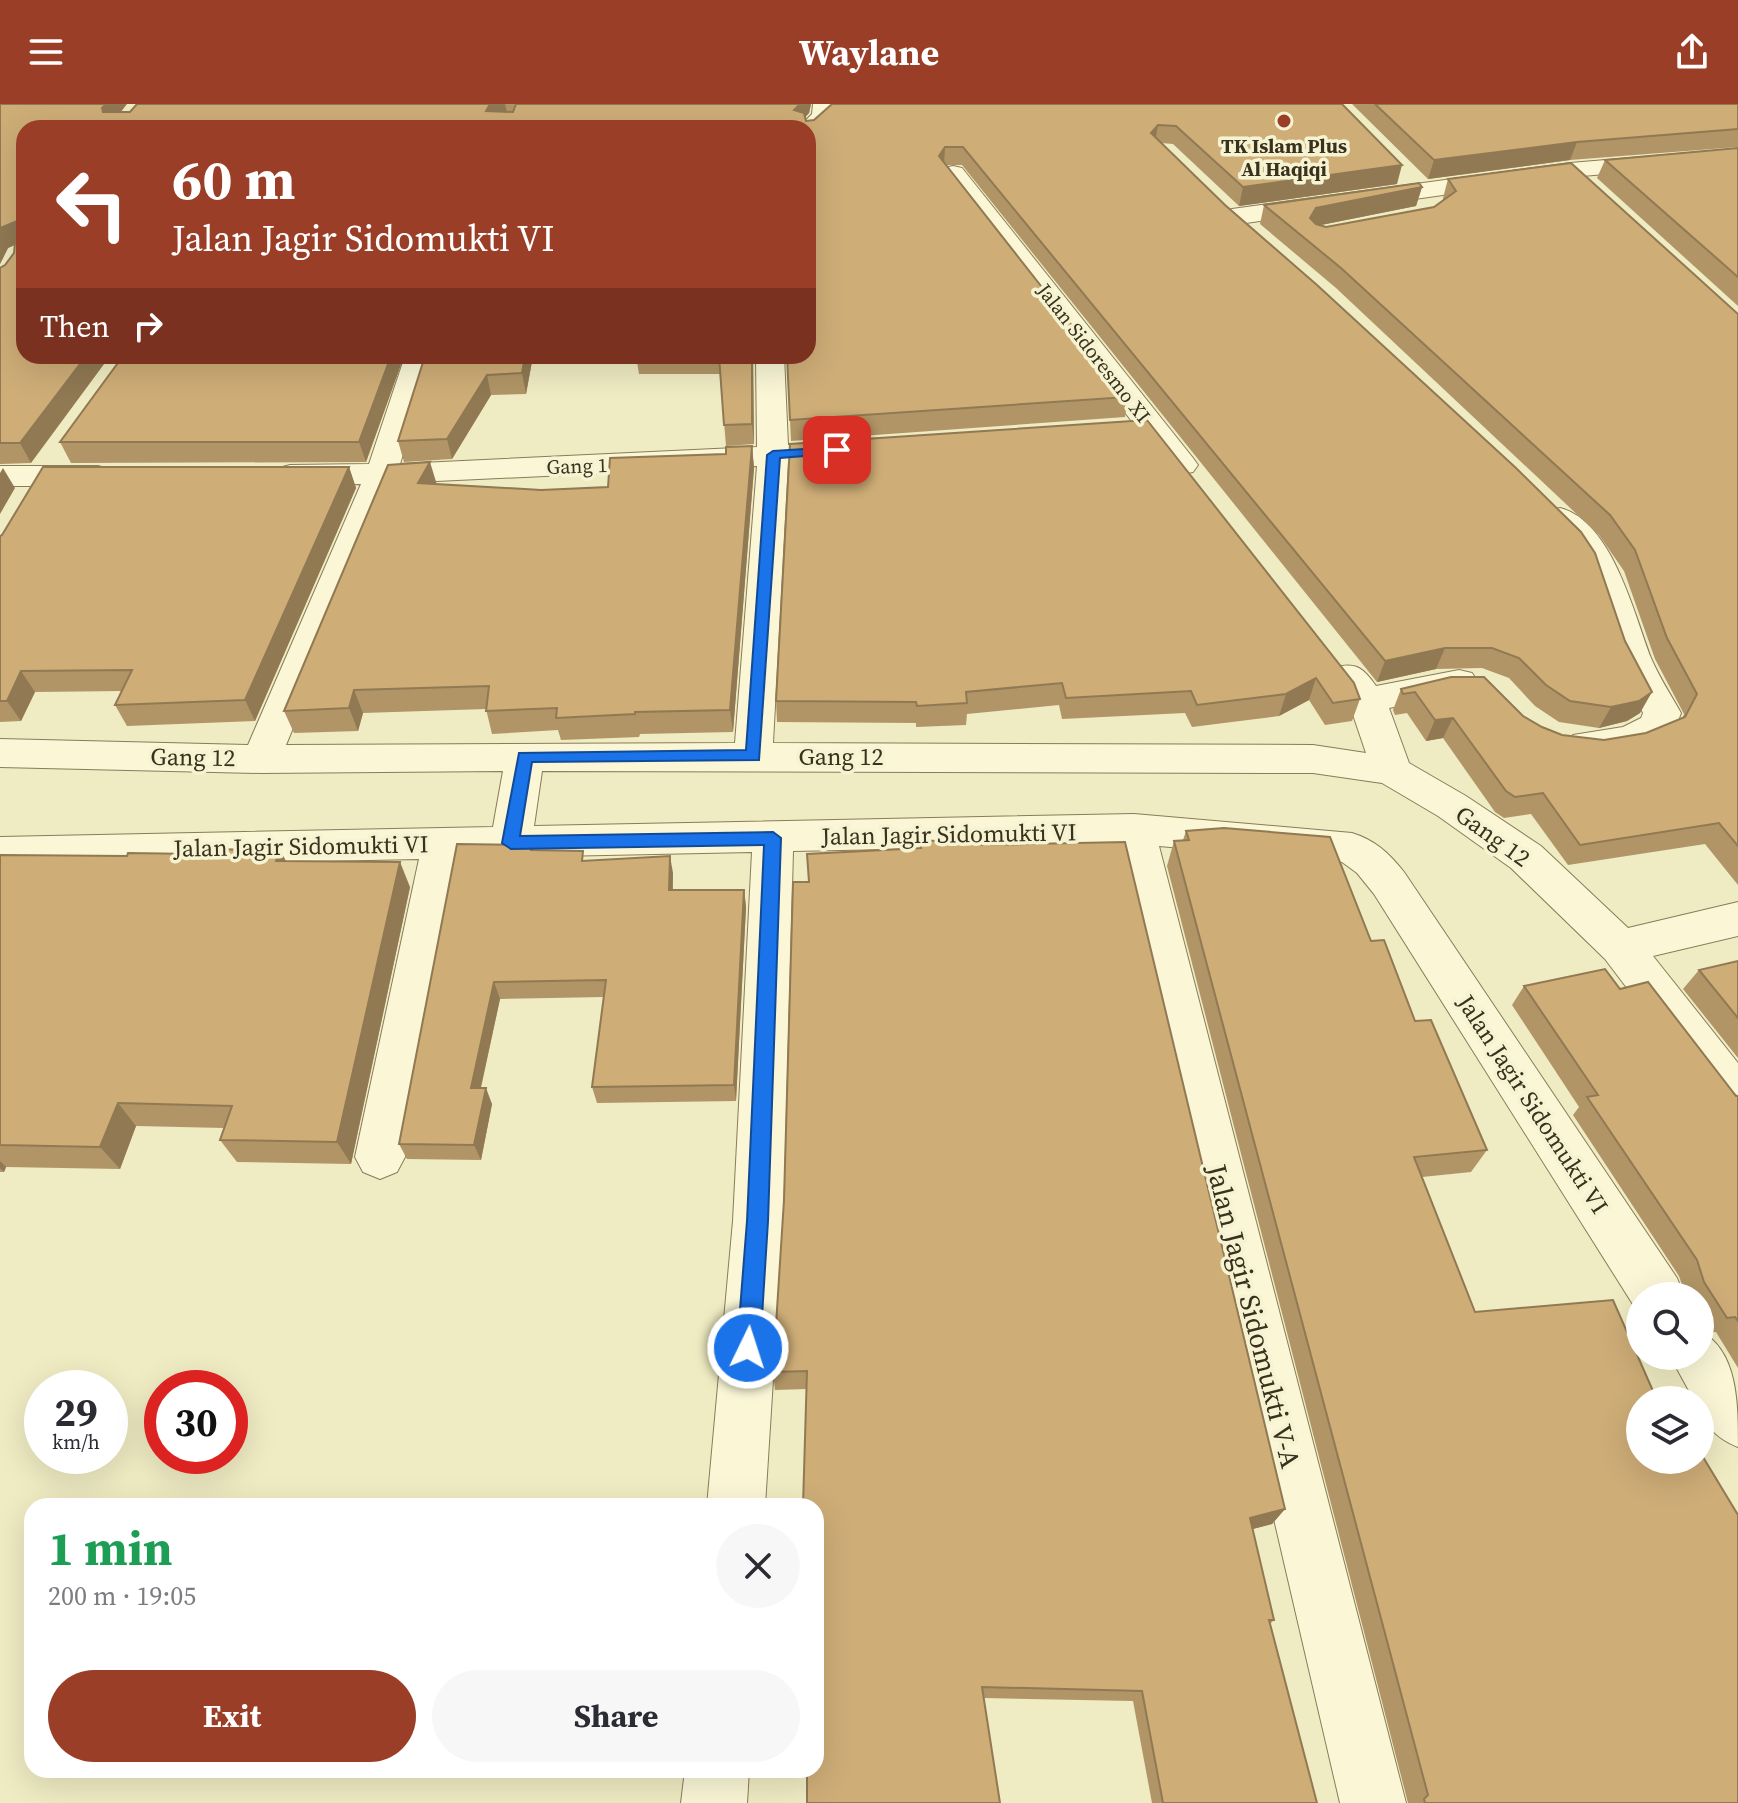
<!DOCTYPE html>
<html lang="en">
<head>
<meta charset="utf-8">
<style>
  body { margin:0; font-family:"Source Serif 4",serif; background:#f7f7f7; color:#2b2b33; height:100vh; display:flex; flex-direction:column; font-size:30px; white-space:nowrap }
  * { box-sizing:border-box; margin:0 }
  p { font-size:26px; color:#7c7c81 }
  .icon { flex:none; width:44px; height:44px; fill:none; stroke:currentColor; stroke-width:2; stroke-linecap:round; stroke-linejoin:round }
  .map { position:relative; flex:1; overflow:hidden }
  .panel { position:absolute; left:24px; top:1394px; width:800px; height:280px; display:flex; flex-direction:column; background:#fff; border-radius:24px; box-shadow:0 8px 32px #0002 }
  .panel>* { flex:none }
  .hud { position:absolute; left:16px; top:16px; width:800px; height:244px; border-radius:24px; box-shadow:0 8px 32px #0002; background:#9a3e27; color:#fff; overflow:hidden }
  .controls { position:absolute; left:1626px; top:1178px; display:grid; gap:16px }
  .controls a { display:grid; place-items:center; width:88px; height:88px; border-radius:50%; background:#fff; box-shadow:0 8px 32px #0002; font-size:40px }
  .speed { position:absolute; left:24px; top:1266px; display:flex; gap:16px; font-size:40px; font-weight:700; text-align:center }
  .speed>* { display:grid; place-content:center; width:104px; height:104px; border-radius:50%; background:#fff; box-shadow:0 8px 32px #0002; line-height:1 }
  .speed small { font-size:20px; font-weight:400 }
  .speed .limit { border:12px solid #d22; background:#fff; color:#111 }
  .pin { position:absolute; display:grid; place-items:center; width:68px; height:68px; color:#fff; margin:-34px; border-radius:16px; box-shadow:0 4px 12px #0006 }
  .me { position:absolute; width:88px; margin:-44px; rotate:4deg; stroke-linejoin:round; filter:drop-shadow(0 0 6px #0008) }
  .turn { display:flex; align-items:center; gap:28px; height:168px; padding:0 24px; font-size:36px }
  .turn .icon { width:104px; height:104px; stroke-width:2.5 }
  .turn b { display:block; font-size:56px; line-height:68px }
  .then { display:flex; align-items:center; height:76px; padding:0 24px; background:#0003; gap:16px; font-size:30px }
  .round { display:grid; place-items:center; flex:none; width:84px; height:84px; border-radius:42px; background:#f7f7f7 }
  .head { display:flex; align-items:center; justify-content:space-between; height:136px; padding:0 24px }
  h1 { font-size:48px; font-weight:700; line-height:60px; color:#1e9e55 }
  .cta { display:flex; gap:16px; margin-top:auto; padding:16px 24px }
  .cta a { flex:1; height:92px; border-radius:48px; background:#9a3e27; color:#fff; font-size:32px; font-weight:700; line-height:92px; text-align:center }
  .cta a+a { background:#f7f7f7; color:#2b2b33 }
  header { display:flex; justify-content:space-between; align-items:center; height:104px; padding:0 24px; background:#9a3e27; color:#fff; font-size:36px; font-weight:700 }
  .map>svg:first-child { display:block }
</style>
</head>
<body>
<header><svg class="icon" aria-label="menu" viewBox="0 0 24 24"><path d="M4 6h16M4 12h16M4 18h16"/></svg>Waylane<svg class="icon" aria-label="share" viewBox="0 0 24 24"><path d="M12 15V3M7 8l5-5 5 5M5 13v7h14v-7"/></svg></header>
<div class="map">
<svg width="1738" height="1699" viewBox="0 0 1738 1699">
  <rect width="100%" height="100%" fill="#efebc2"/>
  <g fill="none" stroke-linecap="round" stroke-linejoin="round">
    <g stroke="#897c59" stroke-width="2">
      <g id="minor">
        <path d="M 813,0 L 835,0 C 834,16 824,29 808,33 L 808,24 L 798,24 L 812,10 Z"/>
        <path d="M 1738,45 L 1738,59 L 1570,73 L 1232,121 L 1223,118 L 1219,113 L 1223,108 L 1232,105 L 1570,59 Z"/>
        <path d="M 953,62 L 962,64 L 1193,354 L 1198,361 L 1193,368 L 1182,370 L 1171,368 L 944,74 L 941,69 L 944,64 Z"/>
        <path d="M 405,252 L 433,252 L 400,360 L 757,343 L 756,252 L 784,252 L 788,341 L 849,337 L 860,339 L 865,346 L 860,353 L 788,360 L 773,639 L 1313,641 L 1366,649 L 1349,599 L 1331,572 L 1336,563 C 1357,558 1364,565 1376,582 L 1459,566 L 1472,569 L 1478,578 L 1472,587 L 1389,604 L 1409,659 L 1466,692 L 1541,742 L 1628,824 L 1738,798 L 1738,832 L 1653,852 L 1738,959 L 1738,1014 L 1721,1008 L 1605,855 L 1511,764 L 1438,712 L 1382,679 L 1313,669 L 542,667 L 534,722 L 1134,710 L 1352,729 C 1375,736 1389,749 1404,768 L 1677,1174 L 1684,1192 L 1640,1192 L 1639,1210 L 1374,790 L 1357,769 L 1342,758 L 1159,742 L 1406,1699 L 1340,1699 L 1117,740 L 793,747 L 783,1117 L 765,1402 L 707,1402 L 733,1117 L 752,748 L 461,754 L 405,1053 L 397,1068 L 380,1075 L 363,1068 L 355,1053 L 419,755 L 0,763 L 0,733 L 493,723 L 503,667 L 261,669 L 0,663 L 0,635 L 248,641 L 361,380 L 290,381 L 279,378 L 274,371 L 279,364 L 290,361 L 369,360 ZM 757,362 L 735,639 L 286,641 L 394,379 Z"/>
        <path d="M 0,362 L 98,362 L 109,365 L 114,372 L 109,379 L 98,382 L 0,382 Z"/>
        <path d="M 1560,404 C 1612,417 1634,510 1651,554 C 1659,573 1671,591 1681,609 C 1678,616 1676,626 1670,632 C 1647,652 1601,657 1573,649 L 1568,640 L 1573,631 L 1623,623 L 1641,614 L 1643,609 L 1616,556 L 1587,468 L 1544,414 L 1548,407 Z"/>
        <path d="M 1700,1227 C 1738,1247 1738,1299 1738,1343 C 1718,1335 1700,1320 1700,1296 L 1694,1296 L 1670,1252 L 1700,1252 Z"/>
        <path d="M 685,1666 L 749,1666 L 747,1699 L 681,1699 Z"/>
      </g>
    </g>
    <use href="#minor" fill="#faf6d6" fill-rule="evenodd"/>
  </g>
  <g fill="#b19566">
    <path d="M 0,0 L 121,8 L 130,8 L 137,0 L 811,0 L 809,9 L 805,13 L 806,17 L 1342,0 L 1397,80 L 1239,102 L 1173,40 L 1161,39 L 1640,609 L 1627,617 L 1599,624 L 1559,618 L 1535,602 L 1509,574 L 1482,564 L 1436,565 L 1377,578 L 962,61 L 946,61 L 1128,293 L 1125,313 L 791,337 L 787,252 L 808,24 L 24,24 L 31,359 L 0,360 L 0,164 L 5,161 L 14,149 L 14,141 L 8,144 L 0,160 Z"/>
    <path d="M 1352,0 L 1738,0 L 1738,43 L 1570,56 L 1428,75 Z"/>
    <path d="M 1738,44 L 1738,202 L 1597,74 L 1605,56 Z"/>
    <path d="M 1448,75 L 1738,210 L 1738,781 L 1705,740 L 1568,761 L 1531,710 L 1504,714 L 1495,708 L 1443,634 L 1426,637 L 1407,609 L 1395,611 L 1393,606 L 1401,585 L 1523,612 L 1542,623 L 1562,631 L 1604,636 L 1646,629 L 1682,615 L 1684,610 L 1655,555 L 1624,467 L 1599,431 L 1336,184 L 1260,120 L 1264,101 L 1422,83 L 1416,102 L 1321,121 L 1326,123 L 1434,103 L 1443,96 L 1443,94 Z"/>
    <path d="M 404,252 L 366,358 L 71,359 L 60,338 Z"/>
    <path d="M 425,252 L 533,252 L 526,290 L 491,291 L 452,355 L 404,358 L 398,337 Z"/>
    <path d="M 636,252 L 753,252 L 754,340 L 726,342 L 720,270 L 639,270 Z"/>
    <path d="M 1147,316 L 1360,595 L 1352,617 L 1325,621 L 1309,596 L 1279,612 L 1192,623 L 1185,609 L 1062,615 L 1059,601 L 967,610 L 966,621 L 916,623 L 916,619 L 777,618 L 776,597 Z"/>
    <path d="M 752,342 L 754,364 L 733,628 L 640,630 L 639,633 L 561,636 L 558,626 L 492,630 L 486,605 L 363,609 L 358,627 L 294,629 L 284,607 L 436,380 L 541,386 L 608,383 Z"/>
    <path d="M 349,363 L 356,384 L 255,617 L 127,622 L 115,601 L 122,587 L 35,588 L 21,617 L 0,618 L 0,432 Z"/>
    <path d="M 1186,727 L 1371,837 L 1487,1046 L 1471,1068 L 1422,1073 L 1475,1208 L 1738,1699 L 1408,1699 L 1167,762 L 1174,737 L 1183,736 Z"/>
    <path d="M 920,737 L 982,741 L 1285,1405 L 1272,1420 L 1252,1425 L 1274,1516 L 1270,1520 L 1317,1699 L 1152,1699 L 1133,1597 L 984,1594 L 816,1402 L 807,1285 L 775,1286 L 773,1268 L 784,1096 L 808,778 L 920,744 Z"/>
    <path d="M 532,741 L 534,746 L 586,757 L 673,769 L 673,786 L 744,786 L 746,803 L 736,997 L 597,999 L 592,983 L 604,893 L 500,895 L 481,984 L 492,1000 L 481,1056 L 407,1055 L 399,1040 Z"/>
    <path d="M 280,746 L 286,757 L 410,783 L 351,1060 L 237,1058 L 220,1036 L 225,1024 L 136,1022 L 120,1065 L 6,1063 L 4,1068 L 0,1068 L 0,751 L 127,752 Z"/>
    <path d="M 1738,857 L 1738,954 L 1683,885 L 1699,866 Z"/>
    <path d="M 1524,882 L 1620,885 L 1738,992 L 1738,1264 L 1716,1228 L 1708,1229 L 1700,1216 L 1700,1192 L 1686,1192 L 1679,1172 L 1573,1011 L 1579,1003 L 1512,901 Z"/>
  </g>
  <g fill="#907953">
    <path d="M 106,0 L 127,0 L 110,22 L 103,8 L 102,4 Z"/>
    <path d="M 490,0 L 505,0 L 507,8 L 486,7 Z"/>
    <path d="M 800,0 L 811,0 L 809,9 L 795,24 L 794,6 Z"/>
    <path d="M 1158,21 L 1155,39 L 1151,29 Z"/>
    <path d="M 1577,38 L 1570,56 L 1428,75 L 1434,56 Z"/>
    <path d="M 945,43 L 944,61 L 939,52 Z"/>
    <path d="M 1402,61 L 1397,80 L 1239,102 L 1243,83 Z"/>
    <path d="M 1422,83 L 1416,102 L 1311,123 L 1310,114 L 1316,104 Z"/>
    <path d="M 17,117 L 24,137 L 8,144 L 0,160 L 0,124 Z"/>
    <path d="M 86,252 L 110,252 L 31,359 L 20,339 Z"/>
    <path d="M 391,252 L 404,252 L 366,358 L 359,338 Z"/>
    <path d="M 525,252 L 533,252 L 526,290 L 522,269 Z"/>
    <path d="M 752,252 L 753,252 L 754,340 L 752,320 Z"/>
    <path d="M 487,271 L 491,291 L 452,355 L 447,335 Z"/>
    <path d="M 752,342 L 754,364 L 733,628 L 730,606 Z"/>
    <path d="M 430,358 L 437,381 L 418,379 Z"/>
    <path d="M 349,363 L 356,384 L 255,617 L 245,596 Z"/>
    <path d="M 3,364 L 15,384 L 0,410 L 0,369 Z"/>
    <path d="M 1445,544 L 1436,565 L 1377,578 L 1385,557 Z"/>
    <path d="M 21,567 L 35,588 L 21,617 L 7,597 Z"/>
    <path d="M 1316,574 L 1309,596 L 1279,612 L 1286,590 Z"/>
    <path d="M 354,586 L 363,609 L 358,627 L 349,604 Z"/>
    <path d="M 1652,588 L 1640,609 L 1627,617 L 1599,624 L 1611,603 Z"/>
    <path d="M 1453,614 L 1443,634 L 1426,637 L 1435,616 Z"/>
    <path d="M 280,746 L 293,771 L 276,757 Z"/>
    <path d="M 670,752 L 673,769 L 672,803 L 669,786 Z"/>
    <path d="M 400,758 L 410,783 L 351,1060 L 337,1038 Z"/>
    <path d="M 744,786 L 746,803 L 736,997 L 734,981 Z"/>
    <path d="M 494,878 L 500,895 L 477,1000 L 471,984 Z"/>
    <path d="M 486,984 L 492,1000 L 481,1056 L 474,1041 Z"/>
    <path d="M 118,999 L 136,1022 L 120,1065 L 100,1043 Z"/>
    <path d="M 0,1057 L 6,1063 L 4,1068 L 0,1064 Z"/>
    <path d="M 1285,1405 L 1272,1420 L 1238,1429 L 1250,1414 Z"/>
  </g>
  <g fill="#cead77" stroke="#907953" stroke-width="2">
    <path d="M 0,0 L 106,0 L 102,4 L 103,8 L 130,8 L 137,0 L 490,0 L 486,7 L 513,8 L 516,0 L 800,0 L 794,6 L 804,9 L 806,17 L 814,16 L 832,0 L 1342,0 L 1402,61 L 1243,83 L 1176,22 L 1158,21 L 1151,29 L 1225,101 L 1317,181 L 1516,364 L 1581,428 L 1595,449 L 1625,537 L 1652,588 L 1639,597 L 1611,603 L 1570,597 L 1546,581 L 1519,554 L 1492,544 L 1445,544 L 1385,557 L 963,43 L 945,43 L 939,52 L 1128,293 L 790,316 L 787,252 L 808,252 L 808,24 L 24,24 L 24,252 L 86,252 L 20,339 L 0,339 L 0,164 L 5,161 L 14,149 L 17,117 L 0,124 Z"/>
    <path d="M 1375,0 L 1738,0 L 1738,25 L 1577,38 L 1434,56 Z"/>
    <path d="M 1738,44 L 1738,173 L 1605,56 Z"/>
    <path d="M 1571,59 L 1738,210 L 1738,742 L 1719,719 L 1580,741 L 1543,689 L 1515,693 L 1506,687 L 1453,614 L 1435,616 L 1415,588 L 1403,590 L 1401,585 L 1451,573 L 1484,573 L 1523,612 L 1542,623 L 1562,631 L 1604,636 L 1646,629 L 1685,613 L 1697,590 L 1667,534 L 1635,446 L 1610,411 L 1341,164 L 1264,101 L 1419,79 L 1422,83 L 1316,104 L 1310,114 L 1316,120 L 1326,123 L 1434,103 L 1456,87 L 1448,75 Z"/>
    <path d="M 123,252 L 391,252 L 359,338 L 60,338 Z"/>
    <path d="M 425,252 L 525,252 L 522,269 L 487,271 L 447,335 L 398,337 Z"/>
    <path d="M 719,252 L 752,252 L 752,320 L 724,321 Z"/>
    <path d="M 1147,316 L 1354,579 L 1360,595 L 1333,599 L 1316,574 L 1286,590 L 1197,601 L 1191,587 L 1066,594 L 1062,579 L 966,588 L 967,599 L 917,602 L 916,598 L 776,597 L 790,340 Z"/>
    <path d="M 752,342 L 730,606 L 635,608 L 635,610 L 556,614 L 557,604 L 486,607 L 489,582 L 354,586 L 349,604 L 284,607 L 388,361 L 430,358 L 418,379 L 541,386 L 608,383 L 610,354 L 726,350 L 726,343 Z"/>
    <path d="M 43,363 L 349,363 L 245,596 L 115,601 L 132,566 L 21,567 L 7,597 L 0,597 L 0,432 L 2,431 Z"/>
    <path d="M 1224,724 L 1330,733 L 1371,837 L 1384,836 L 1415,917 L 1431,916 L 1487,1046 L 1414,1053 L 1475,1208 L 1613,1196 L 1657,1296 L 1640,1296 L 1640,1356 L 1700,1356 L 1700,1348 L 1738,1411 L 1738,1699 L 1425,1699 L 1424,1695 L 1428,1691 L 1174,737 L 1189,736 L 1186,727 Z"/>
    <path d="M 981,736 L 982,741 L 1125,738 L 1285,1405 L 1250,1414 L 1274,1516 L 1269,1516 L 1317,1699 L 1163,1699 L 1142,1587 L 982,1583 L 1000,1699 L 807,1699 L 807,1666 L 816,1666 L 816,1402 L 803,1402 L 807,1267 L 773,1268 L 784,1096 L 793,778 L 809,778 L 807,750 L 921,744 L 920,737 Z"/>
    <path d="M 457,740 L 532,741 L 531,746 L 583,747 L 582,757 L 670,752 L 669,786 L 744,786 L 734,981 L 592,983 L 606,876 L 494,878 L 471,984 L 486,984 L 474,1041 L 399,1040 Z"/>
    <path d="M 199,745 L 280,746 L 276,757 L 400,758 L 337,1038 L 220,1036 L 232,1002 L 118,999 L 100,1043 L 0,1041 L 0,751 L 127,752 L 128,749 L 196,750 Z"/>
    <path d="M 1738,857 L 1738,914 L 1699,866 Z"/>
    <path d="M 1605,865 L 1620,885 L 1648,878 L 1736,992 L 1738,992 L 1738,1217 L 1735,1213 L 1727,1214 L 1704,1178 L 1697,1156 L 1587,993 L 1598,991 L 1524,882 Z"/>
  </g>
  <path fill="#1a73e8" stroke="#114b97" stroke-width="2" d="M 837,343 L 843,346 L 841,349 L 780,354 L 759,656 L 532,658 L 520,732 L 773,728 L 781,734 L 768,1117 L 760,1244 L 756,1251 L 748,1255 L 740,1251 L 737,1244 L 747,1117 L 764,741 L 511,745 L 502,739 L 519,649 L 746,646 L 767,351 L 773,347 Z"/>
  <circle fill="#9a3e27" stroke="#f6f3d2" stroke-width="3" cx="1284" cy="17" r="8"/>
  <g text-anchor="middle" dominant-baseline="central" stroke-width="7" stroke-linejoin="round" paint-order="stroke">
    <g font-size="20" font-weight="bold" fill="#39301d" stroke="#f6f3d2">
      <text x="1284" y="42">TK Islam Plus<tspan x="1284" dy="23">Al Haqiqi</tspan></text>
    </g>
    <g font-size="20" fill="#39301d" stroke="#f6f3d2">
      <text transform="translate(1094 249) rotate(52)">Jalan Sidoresmo XI</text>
      <text transform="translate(577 362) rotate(-2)">Gang 1</text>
    </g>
    <g font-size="24" fill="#39301d" stroke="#f6f3d2">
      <text x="841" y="652">Gang 12</text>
      <text transform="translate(193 653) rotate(1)">Gang 12</text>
      <text transform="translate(949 730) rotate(-1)">Jalan Jagir Sidomukti VI</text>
      <text transform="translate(1493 732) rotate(36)">Gang 12</text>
      <text transform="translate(301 742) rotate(-1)">Jalan Jagir Sidomukti VI</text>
      <text transform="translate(1533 1000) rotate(57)">Jalan Jagir Sidomukti VI</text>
    </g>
    <g font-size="28" fill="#39301d" stroke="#f6f3d2">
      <text transform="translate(1254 1212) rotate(76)">Jalan Jagir Sidomukti V-A</text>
    </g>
  </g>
</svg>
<div class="controls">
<a><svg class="icon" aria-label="search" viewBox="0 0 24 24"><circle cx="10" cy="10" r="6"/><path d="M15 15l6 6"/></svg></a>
<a><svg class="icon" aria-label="layers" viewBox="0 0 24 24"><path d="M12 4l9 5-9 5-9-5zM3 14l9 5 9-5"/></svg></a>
</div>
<div class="speed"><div>29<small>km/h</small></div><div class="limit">30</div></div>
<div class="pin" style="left:837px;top:346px;background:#d93025"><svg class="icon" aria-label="arrive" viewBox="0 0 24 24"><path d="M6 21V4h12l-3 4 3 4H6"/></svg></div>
<svg class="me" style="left:748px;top:1244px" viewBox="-20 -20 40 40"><circle r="17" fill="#1a73e8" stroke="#fff" stroke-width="3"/><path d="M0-11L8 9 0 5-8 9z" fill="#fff"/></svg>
<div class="hud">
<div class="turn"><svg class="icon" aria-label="left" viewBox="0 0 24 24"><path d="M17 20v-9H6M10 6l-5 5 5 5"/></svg><div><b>60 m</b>Jalan Jagir Sidomukti VI</div></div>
<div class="then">Then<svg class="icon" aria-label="right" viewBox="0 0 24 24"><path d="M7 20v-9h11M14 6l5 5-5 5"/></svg></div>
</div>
<section class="panel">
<div class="head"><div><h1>1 min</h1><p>200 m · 19:05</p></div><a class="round"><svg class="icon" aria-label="close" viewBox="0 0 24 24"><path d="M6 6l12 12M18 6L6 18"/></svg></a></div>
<div class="cta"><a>Exit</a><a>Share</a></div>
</section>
</div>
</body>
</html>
